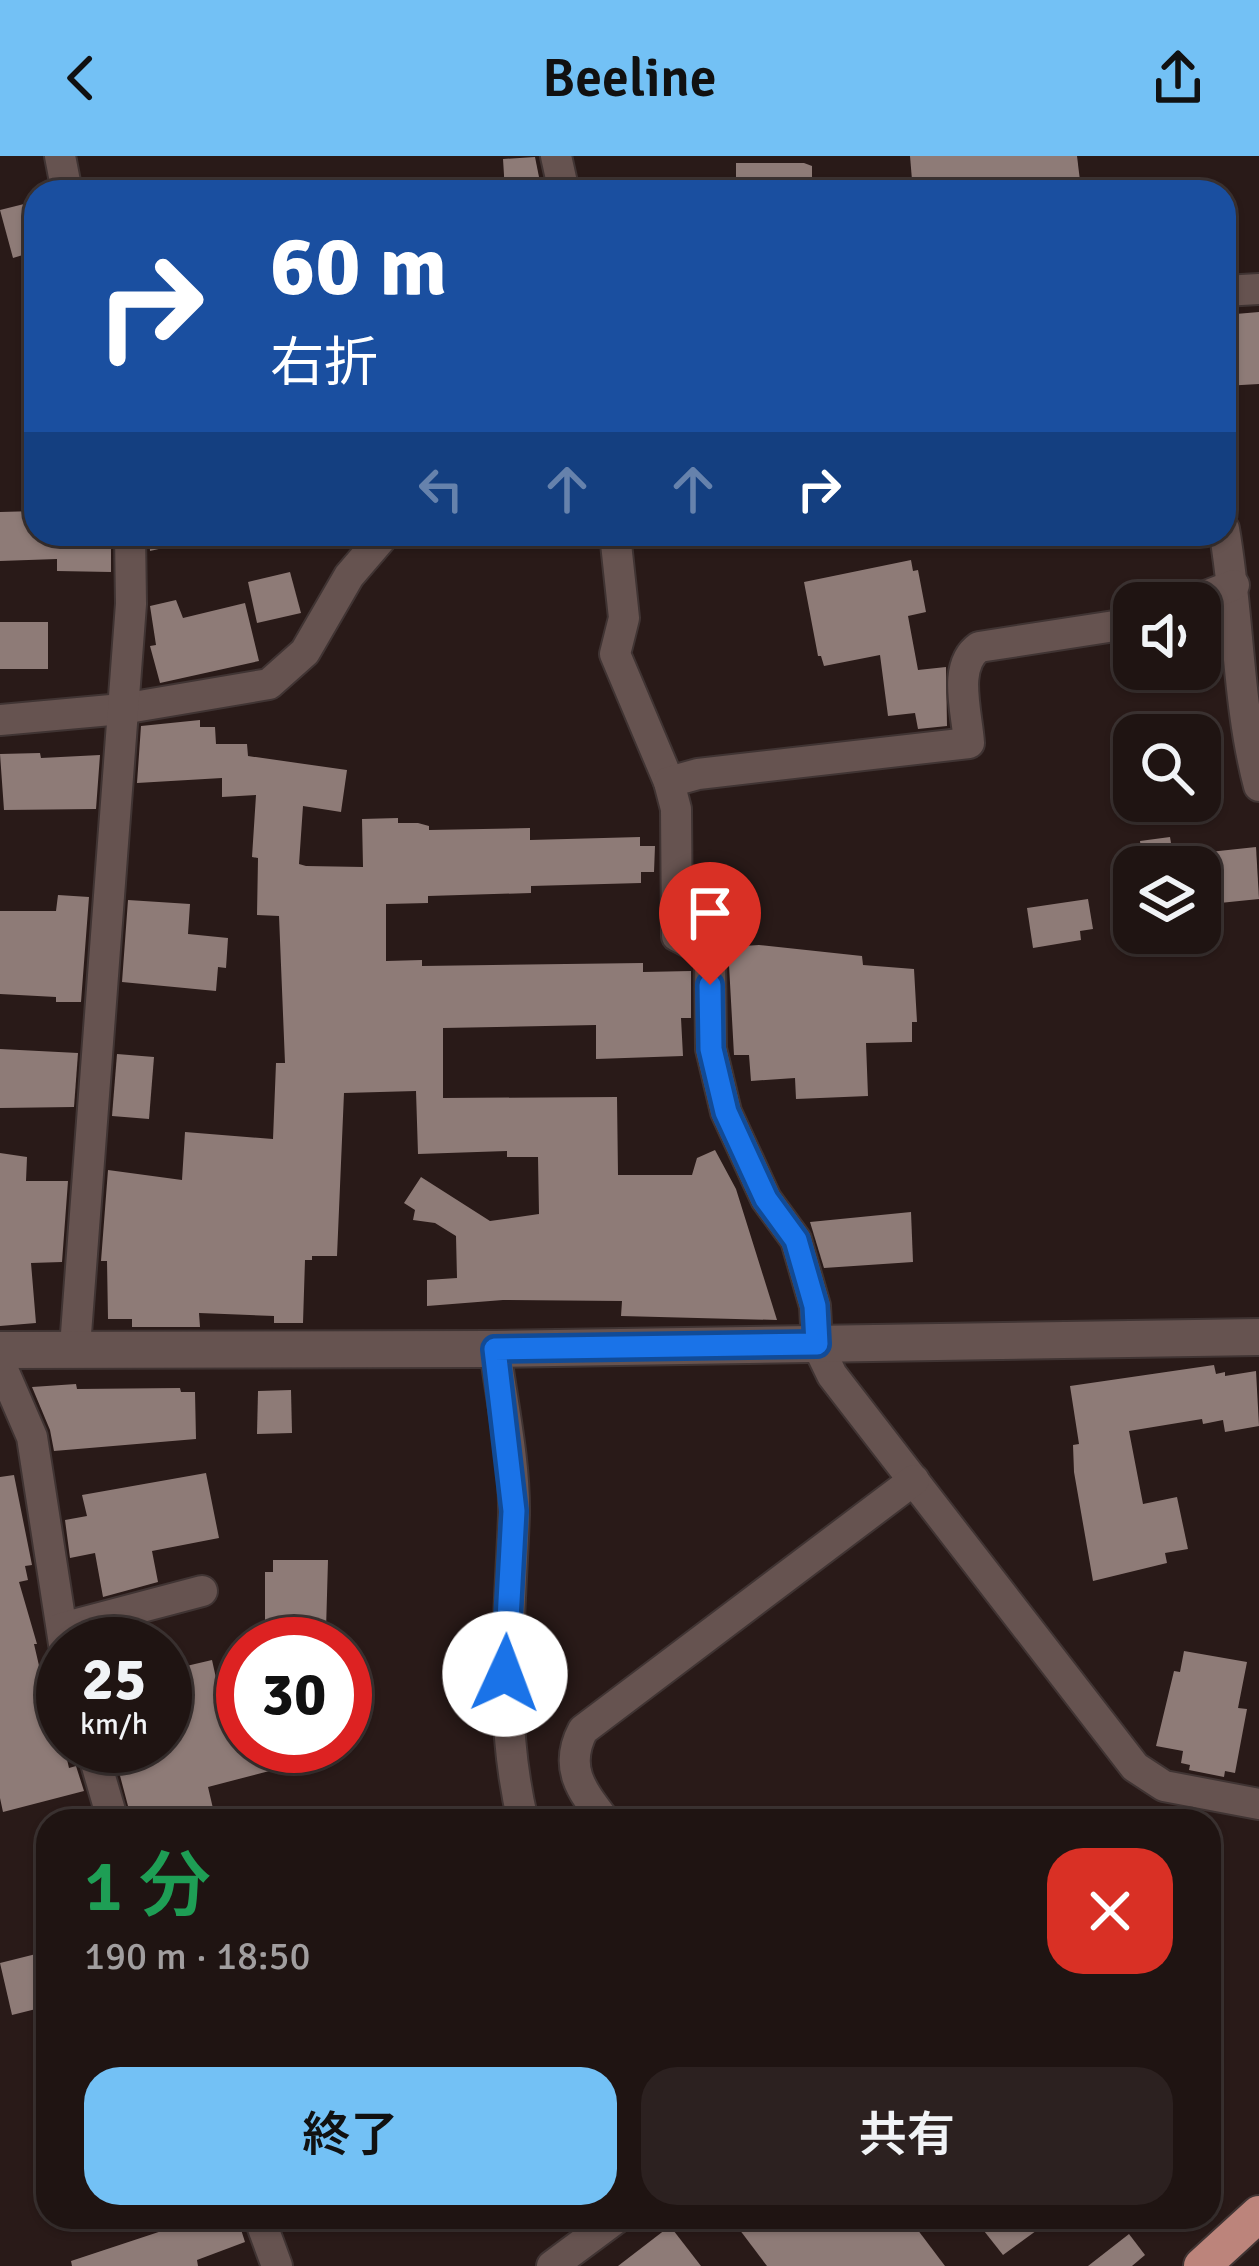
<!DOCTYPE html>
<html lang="ja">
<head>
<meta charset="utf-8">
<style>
  body { margin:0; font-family:Signika,"Noto Sans JP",sans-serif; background:#2c2120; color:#f1f3f6; height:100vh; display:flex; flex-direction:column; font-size:45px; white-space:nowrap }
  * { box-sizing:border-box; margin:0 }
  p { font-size:39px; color:#a19e9f }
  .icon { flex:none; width:66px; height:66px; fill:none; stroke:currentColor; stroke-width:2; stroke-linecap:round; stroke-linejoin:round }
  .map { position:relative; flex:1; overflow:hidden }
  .details { position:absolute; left:36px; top:1653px; width:1185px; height:420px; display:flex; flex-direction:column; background:#1f1412; border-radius:36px; box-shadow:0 3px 9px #0004,0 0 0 3px #3c3332 }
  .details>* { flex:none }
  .top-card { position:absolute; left:24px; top:24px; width:1212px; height:366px; border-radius:36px; box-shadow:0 3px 9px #0004,0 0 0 3px #3c3332; background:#1a4fa0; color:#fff; overflow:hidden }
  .buttons { position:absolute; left:1113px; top:426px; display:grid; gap:24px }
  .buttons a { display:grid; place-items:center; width:108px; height:108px; border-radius:24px; background:#1f1412; box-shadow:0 3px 9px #0004,0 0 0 3px #3c3332; font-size:60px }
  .speed { position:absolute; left:36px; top:1461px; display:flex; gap:24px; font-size:60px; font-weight:700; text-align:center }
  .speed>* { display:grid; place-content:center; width:156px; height:156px; border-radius:50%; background:#1f1412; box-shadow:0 3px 9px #0004,0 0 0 3px #3c3332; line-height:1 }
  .speed small { font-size:30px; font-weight:400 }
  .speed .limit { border:18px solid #d22; background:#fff; color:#111 }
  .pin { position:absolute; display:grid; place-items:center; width:102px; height:102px; color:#fff; margin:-123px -51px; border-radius:50% 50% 50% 0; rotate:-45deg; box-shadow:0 0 12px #0007 }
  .pin .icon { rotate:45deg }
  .me { position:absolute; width:132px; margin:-66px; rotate:2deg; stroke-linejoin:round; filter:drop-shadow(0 0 9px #0008) }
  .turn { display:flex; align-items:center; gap:42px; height:252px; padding:0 48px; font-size:54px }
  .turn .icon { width:156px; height:156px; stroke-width:2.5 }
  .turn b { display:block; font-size:84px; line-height:102px }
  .lanes { display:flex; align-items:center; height:114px; padding:0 48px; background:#0003; justify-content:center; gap:60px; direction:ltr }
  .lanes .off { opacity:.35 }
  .round { display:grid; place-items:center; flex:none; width:126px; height:126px; border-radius:36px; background:#2c2120 }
  .head { display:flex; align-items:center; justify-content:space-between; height:204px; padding:0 48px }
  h1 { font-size:72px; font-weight:600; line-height:90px; color:#1e9e55 }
  .action { display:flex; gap:24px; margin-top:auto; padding:24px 48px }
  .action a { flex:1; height:138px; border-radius:36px; background:#73c1f5; color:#111; font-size:48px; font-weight:600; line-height:138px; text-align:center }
  .action a+a { background:#2c2120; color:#f1f3f6 }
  header { display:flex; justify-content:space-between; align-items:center; height:156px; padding:0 48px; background:#73c1f5; color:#111; font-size:54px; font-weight:600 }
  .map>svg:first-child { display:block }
</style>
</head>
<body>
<header><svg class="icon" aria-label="back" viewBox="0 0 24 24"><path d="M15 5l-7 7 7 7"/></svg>Beeline<svg class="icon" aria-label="share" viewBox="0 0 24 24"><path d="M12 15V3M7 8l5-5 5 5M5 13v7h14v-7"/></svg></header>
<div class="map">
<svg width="1259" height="2110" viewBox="0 0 1259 2110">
  <rect width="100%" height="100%" fill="#291a18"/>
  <g fill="#8e7b77">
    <path d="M 910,0 L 1077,0 L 1081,33 L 913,36 Z"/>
    <path d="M 535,1 L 542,36 L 505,36 L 503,3 Z"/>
    <path d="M 736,7 L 804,7 L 812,10 L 812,36 L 736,36 Z"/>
    <path d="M 36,45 L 36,95 L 13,102 L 0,54 Z"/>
    <path d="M 1259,156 L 1259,228 L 1224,230 L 1224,159 Z"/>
    <path d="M 36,355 L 36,378 L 111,378 L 111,416 L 57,415 L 57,403 L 0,405 L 0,356 Z"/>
    <path d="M 149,378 L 175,378 L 176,389 L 150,395 Z"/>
    <path d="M 911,404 L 913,415 L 918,414 L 926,456 L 908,460 L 918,514 L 946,511 L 947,570 L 918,573 L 915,557 L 888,560 L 880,499 L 824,510 L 821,500 L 818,500 L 804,426 Z"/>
    <path d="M 290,416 L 301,457 L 257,467 L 248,426 Z"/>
    <path d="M 176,444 L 183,462 L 245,447 L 259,505 L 160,527 L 150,490 L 156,489 L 150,450 Z"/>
    <rect x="0" y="466" width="48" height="47"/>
    <path d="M 200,564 L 200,571 L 215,571 L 216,588 L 247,588 L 248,600 L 347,614 L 341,656 L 303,650 L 299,708 L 306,710 L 363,711 L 362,663 L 398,662 L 398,667 L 418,667 L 429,670 L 429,674 L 530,672 L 530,684 L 640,681 L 640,690 L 655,690 L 654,716 L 641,716 L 641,727 L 531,730 L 531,737 L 428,740 L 428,747 L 386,748 L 386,805 L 422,804 L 422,810 L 643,807 L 643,816 L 691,815 L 691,862 L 681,862 L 683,900 L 596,903 L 596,869 L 443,872 L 443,942 L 617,941 L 618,1019 L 692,1019 L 697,1002 L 715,994 L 736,1033 L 777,1164 L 621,1160 L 622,1145 L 503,1144 L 427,1150 L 427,1124 L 457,1122 L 456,1080 L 435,1067 L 413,1064 L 415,1054 L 404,1047 L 421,1021 L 490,1065 L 539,1058 L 538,1001 L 507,1001 L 507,995 L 418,998 L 416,935 L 344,937 L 337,1100 L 312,1100 L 312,1104 L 305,1104 L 303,1167 L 274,1167 L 274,1160 L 199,1157 L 200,1171 L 132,1171 L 132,1163 L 108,1163 L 107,1105 L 101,1105 L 108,1014 L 182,1024 L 185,976 L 273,983 L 276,907 L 285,907 L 279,760 L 257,759 L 258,702 L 252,701 L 256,639 L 222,641 L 222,622 L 137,627 L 141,570 Z"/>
    <path d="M 40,597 L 41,602 L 100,599 L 96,653 L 4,654 L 0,598 Z"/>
    <path d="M 1170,681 L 1175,711 L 1143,711 L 1140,685 Z"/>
    <path d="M 1256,691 L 1259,743 L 1200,749 L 1200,697 Z"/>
    <path d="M 58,739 L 89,741 L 81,846 L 56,846 L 56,841 L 0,838 L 0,755 L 56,755 Z"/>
    <path d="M 1088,743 L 1093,773 L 1080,775 L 1081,784 L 1033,792 L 1027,752 Z"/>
    <path d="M 128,744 L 190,748 L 188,778 L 228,782 L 226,812 L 218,811 L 216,835 L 122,826 Z"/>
    <path d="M 759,789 L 862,800 L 863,809 L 914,813 L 917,866 L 912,866 L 912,886 L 866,887 L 868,940 L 796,943 L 795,922 L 751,925 L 749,899 L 734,899 L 728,791 Z"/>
    <path d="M 0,893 L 78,897 L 74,951 L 0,952 Z"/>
    <path d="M 117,898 L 154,901 L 149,963 L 112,960 Z"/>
    <path d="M 0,997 L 27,1001 L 26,1025 L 68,1025 L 62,1106 L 31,1107 L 36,1167 L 0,1170 Z"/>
    <path d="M 911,1056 L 913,1106 L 824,1112 L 810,1066 Z"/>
    <path d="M 1214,1209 L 1216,1218 L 1225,1216 L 1225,1220 L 1256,1215 L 1259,1270 L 1225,1276 L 1223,1264 L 1203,1268 L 1202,1263 L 1129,1275 L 1143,1348 L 1177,1341 L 1188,1393 L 1165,1397 L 1167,1407 L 1093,1425 L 1074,1316 L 1073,1289 L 1079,1288 L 1070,1230 Z"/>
    <path d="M 76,1228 L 77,1233 L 180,1232 L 181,1236 L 195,1236 L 196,1283 L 54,1295 L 50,1274 L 32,1231 Z"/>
    <path d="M 291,1234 L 292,1277 L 257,1278 L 258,1235 Z"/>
    <path d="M 206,1317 L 219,1382 L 152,1395 L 158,1426 L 103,1441 L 95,1397 L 70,1402 L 65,1364 L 87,1360 L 82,1339 Z"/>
    <path d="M 14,1319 L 32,1409 L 25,1410 L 28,1424 L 19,1426 L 37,1488 L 34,1488 L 56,1583 L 62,1582 L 69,1612 L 76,1610 L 84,1635 L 3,1656 L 0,1642 L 0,1321 Z"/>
    <path d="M 273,1404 L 328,1404 L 326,1474 L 265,1476 L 265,1416 L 273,1416 Z"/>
    <path d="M 145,1470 L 148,1488 L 113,1488 L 111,1479 Z"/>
    <path d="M 1184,1495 L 1247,1506 L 1238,1552 L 1247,1553 L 1235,1617 L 1225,1615 L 1224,1621 L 1189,1614 L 1190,1609 L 1181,1607 L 1183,1595 L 1156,1590 L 1174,1515 L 1180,1516 Z"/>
    <path d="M 212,1504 L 226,1567 L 243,1570 L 243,1590 L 272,1590 L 277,1613 L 208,1631 L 215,1661 L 132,1665 L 114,1597 L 136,1590 L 165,1590 L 165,1580 L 177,1577 L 165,1515 Z"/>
    <path d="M 48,1795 L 48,1850 L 12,1859 L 0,1807 Z"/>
    <path d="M 204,2061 L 237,2061 L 245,2086 L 197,2104 L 198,2110 L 72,2110 L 71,2105 Z"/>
    <path d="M 730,2061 L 908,2061 L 945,2110 L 767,2110 Z"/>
    <path d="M 973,2061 L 1055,2061 L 1003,2099 Z"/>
    <path d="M 670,2070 L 701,2110 L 618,2110 Z"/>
    <path d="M 1129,2078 L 1145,2099 L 1132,2110 L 1088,2110 Z"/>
  </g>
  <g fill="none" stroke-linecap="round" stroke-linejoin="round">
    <g stroke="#403433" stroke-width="34">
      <g id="street">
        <path d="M 60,0 L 67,36"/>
        <path d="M 556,0 L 564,36"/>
        <path d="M 1224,135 L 1259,133"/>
        <path d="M 1224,373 C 1239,458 1237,547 1259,630"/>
        <path d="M 615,378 L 624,462 L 615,498 L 669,626"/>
        <path d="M 1188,447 L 1234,429"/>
        <path d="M 1134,467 L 979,491 C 952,510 967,556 969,587 L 698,618 L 669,626 L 676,653 L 677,780 L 710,797 L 711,893 L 726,956 L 766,1043 L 796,1084 L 815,1150 L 817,1188 L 832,1219 L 1135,1611 L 1164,1630 L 1259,1648"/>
        <path d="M 0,564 L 122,553 L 269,528 L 305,496 L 349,420 L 385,378"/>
        <path d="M 75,1191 L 131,448 L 130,378"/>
        <path d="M 495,1193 C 502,1247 515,1305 514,1359 C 510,1464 498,1561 523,1665"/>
        <path d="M 0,1207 L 32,1281 L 64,1488"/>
        <path d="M 62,1472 L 202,1435"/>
        <path d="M 91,1590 L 113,1665"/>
        <path d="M 605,1665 C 582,1635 563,1612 583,1574 L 914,1324"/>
        <path d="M 259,2061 L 277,2110"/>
        <path d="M 552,2110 L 618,2061"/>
      </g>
    </g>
    <g stroke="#403433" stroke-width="40">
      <path id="secondary" d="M 0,1194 L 495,1193 L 1259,1181"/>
    </g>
    <g stroke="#403433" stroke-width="40">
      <path id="primary" d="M 1202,2110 L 1259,2058"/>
    </g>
    <use href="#street" stroke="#665350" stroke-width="30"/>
    <use href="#secondary" stroke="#665350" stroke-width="36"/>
    <use href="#primary" stroke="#bc847b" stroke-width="36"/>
  </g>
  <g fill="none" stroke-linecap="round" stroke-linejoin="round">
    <g stroke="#114b97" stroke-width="30">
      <path id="route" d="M 505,1518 L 514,1355 L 495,1193 L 817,1188 L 815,1150 L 796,1084 L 766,1043 L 726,956 L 711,893 L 710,829"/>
    </g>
    <use href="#route" stroke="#1a73e8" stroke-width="21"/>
  </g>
</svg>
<div class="buttons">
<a><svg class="icon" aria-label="sound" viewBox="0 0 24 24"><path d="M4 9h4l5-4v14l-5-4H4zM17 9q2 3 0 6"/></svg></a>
<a><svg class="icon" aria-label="search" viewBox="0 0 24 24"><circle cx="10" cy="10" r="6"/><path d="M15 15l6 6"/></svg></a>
<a><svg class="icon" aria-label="layers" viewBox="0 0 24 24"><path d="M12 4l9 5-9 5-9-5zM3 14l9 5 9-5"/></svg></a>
</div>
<div class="speed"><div>25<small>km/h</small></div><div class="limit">30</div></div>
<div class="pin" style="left:710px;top:829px;background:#d93025"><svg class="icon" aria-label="arrive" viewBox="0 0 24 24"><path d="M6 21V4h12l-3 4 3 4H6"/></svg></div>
<svg class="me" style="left:505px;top:1518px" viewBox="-20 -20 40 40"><circle r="19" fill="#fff"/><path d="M0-13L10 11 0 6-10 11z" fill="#1a73e8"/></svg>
<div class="top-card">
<div class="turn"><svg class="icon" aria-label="right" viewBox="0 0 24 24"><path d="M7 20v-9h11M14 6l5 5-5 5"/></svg><div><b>60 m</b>右折</div></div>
<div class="lanes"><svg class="icon off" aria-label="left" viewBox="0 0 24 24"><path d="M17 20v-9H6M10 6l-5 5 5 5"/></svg><svg class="icon off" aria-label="ahead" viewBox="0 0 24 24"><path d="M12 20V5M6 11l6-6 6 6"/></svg><svg class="icon off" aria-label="ahead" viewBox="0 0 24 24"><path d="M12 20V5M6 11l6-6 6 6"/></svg><svg class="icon" aria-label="right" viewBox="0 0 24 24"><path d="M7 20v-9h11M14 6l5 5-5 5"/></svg></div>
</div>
<section class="details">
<div class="head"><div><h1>1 分</h1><p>190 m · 18:50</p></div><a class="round" style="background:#d93025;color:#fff"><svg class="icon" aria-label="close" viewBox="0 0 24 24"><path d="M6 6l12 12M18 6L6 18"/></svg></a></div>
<div class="action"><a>終了</a><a>共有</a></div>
</section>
</div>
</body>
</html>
